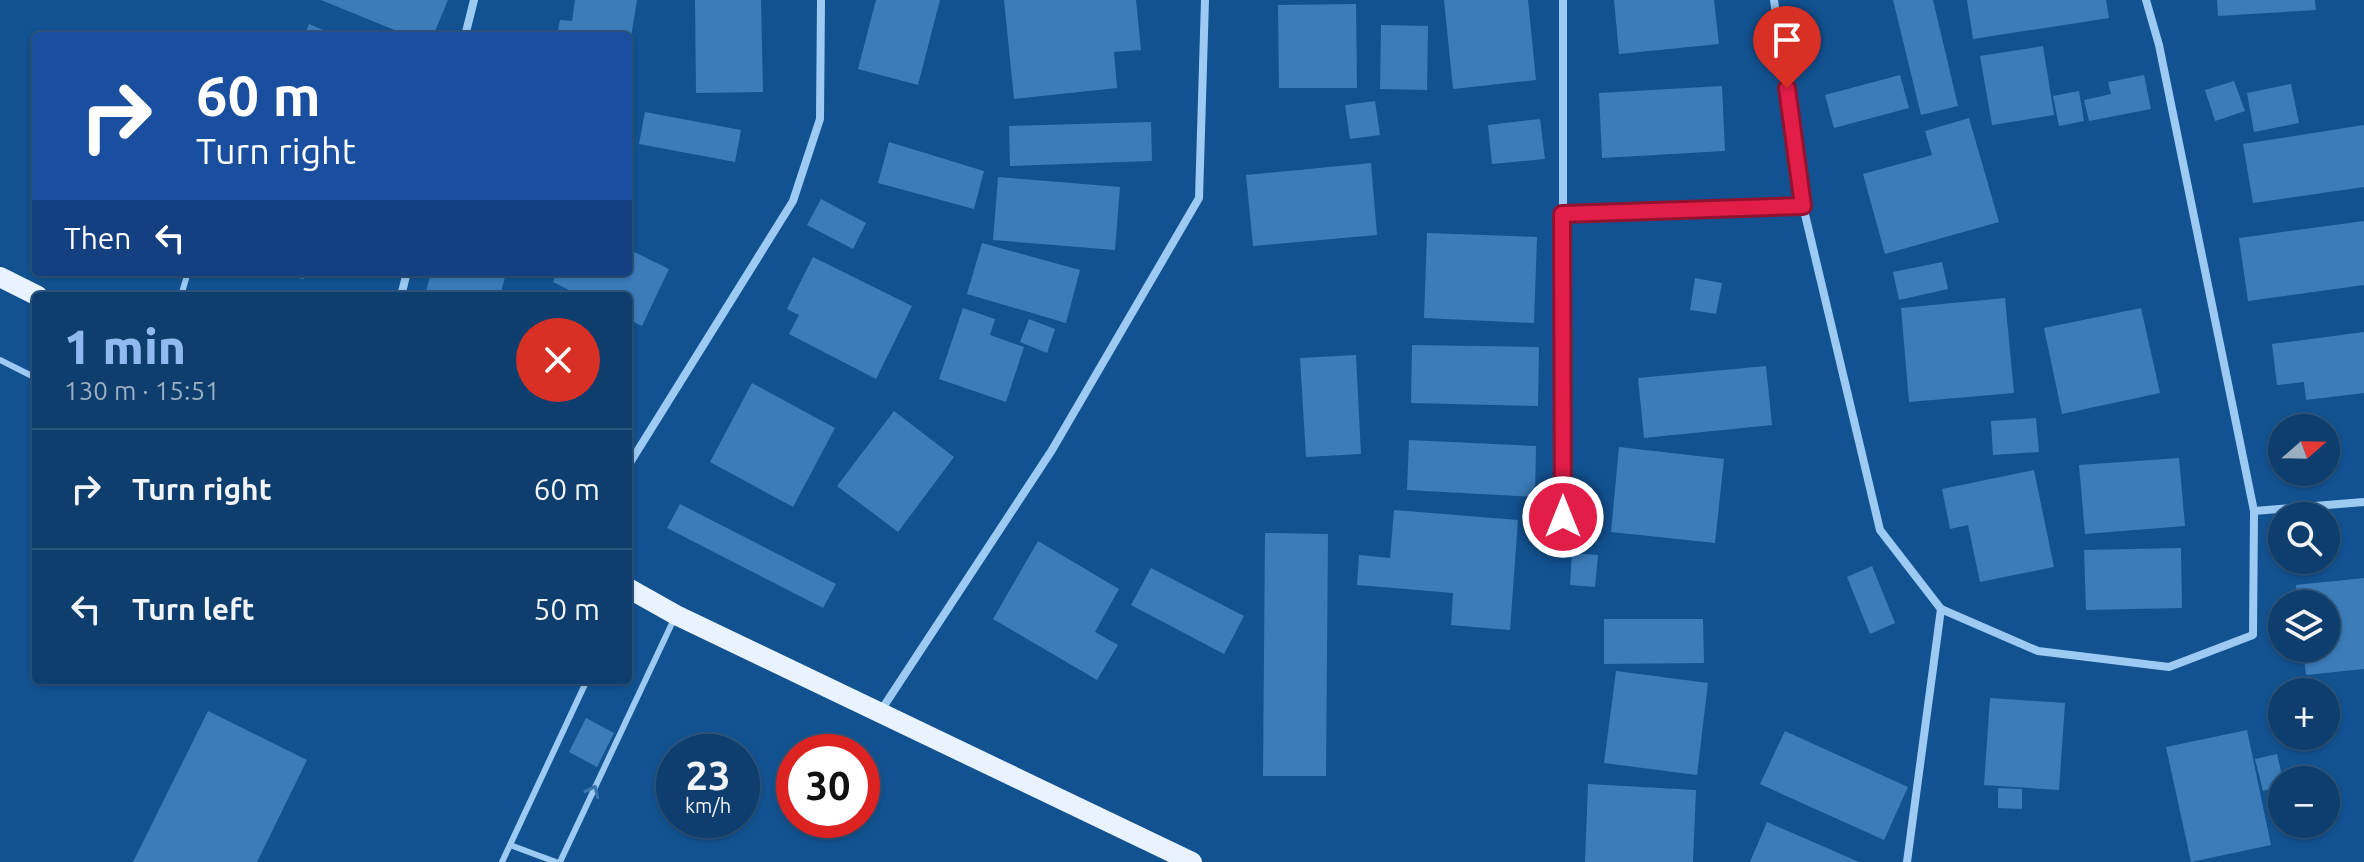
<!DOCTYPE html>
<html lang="en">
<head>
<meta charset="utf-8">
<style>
  body { margin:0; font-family:Ubuntu,sans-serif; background:#1c4975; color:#f1f3f6; height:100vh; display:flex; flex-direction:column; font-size:30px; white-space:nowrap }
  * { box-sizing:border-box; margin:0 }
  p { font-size:26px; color:#9baec2 }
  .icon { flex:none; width:44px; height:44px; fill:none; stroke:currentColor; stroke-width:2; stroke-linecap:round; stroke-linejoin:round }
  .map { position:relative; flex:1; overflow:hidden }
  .panel { position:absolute; left:32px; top:292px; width:600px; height:392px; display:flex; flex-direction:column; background:#0e3e6d; border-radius:8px; box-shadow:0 2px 6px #0004,0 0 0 2px #2e5780 }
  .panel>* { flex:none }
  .guide { position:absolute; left:32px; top:32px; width:600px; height:244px; border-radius:8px; box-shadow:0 2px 6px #0004,0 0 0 2px #2e5780; background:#1a4fa0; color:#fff; overflow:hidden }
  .needle { width:52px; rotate:70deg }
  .controls { position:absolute; left:2268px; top:414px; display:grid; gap:16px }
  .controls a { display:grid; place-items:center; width:72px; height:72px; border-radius:50%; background:#0e3e6d; box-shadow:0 2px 6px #0004,0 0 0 2px #2e5780; font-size:40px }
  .speed { position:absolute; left:656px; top:734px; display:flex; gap:16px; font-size:40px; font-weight:700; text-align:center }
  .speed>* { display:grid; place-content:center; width:104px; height:104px; border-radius:50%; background:#0e3e6d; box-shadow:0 2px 6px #0004,0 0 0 2px #2e5780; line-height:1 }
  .speed small { font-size:20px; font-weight:400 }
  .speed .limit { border:12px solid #d22; background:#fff; color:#111 }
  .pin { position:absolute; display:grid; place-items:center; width:68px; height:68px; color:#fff; margin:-82px -34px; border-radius:50% 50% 50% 0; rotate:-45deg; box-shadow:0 0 8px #0007 }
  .pin .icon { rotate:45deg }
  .me { position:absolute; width:88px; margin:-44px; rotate:0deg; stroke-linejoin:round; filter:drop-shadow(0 0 6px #0008) }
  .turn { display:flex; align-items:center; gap:28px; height:168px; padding:0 32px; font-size:36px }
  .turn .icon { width:104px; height:104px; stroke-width:2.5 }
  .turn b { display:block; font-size:56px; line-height:68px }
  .then { display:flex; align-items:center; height:76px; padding:0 32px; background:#0003; gap:16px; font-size:30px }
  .round { display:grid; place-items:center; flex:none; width:84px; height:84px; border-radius:42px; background:#1c4975 }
  .headline { display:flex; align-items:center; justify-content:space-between; height:136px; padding:0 32px }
  h1 { font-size:48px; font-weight:800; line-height:60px; color:#90b9f0 }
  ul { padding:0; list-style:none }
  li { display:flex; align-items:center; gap:24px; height:120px; padding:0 32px; border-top:2px solid #2e5780 }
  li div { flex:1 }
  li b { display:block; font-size:30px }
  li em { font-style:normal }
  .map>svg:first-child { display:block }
</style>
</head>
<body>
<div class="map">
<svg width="2364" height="862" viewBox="0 0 2364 862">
  <rect width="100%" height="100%" fill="#125291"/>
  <g fill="#3b7cb9">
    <path d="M 321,0 L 448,0 L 433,36 L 409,36 Z"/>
    <path d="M 575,0 L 637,0 L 630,43 L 628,36 L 557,36 L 560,20 L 572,21 Z"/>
    <path d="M 695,0 L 761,0 L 763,92 L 696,93 Z"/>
    <path d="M 876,0 L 940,0 L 918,85 L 858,69 Z"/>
    <path d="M 1004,0 L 1136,0 L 1141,50 L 1114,52 L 1117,88 L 1014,99 Z"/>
    <path d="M 1444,0 L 1528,0 L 1536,80 L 1453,89 Z"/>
    <path d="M 1614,0 L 1714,0 L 1719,44 L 1619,54 Z"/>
    <path d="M 1893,0 L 1933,0 L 1958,106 L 1921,115 Z"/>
    <path d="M 1967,0 L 2106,0 L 2109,18 L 1973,39 Z"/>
    <path d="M 2217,0 L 2315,0 L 2316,10 L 2218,16 Z"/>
    <path d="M 1356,4 L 1357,88 L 1279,88 L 1278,5 Z"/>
    <path d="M 309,24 L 337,36 L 304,36 Z"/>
    <path d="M 1381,25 L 1428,26 L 1427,90 L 1380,89 Z"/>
    <path d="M 2043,46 L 2054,115 L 1992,125 L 1980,56 Z"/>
    <path d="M 1900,75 L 1909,108 L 1834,128 L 1825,95 Z"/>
    <path d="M 2144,75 L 2151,109 L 2089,121 L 2084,100 L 2111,94 L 2108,82 Z"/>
    <path d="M 2234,81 L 2245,111 L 2215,121 L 2205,90 Z"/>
    <path d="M 2291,84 L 2299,123 L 2254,132 L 2247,93 Z"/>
    <path d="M 1722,86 L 1725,151 L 1602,158 L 1599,93 Z"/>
    <path d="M 2079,91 L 2084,121 L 2059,126 L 2053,96 Z"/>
    <path d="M 1375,101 L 1380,135 L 1350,139 L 1345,105 Z"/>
    <path d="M 645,112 L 741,130 L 735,162 L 639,144 Z"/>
    <path d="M 1969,118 L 1999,222 L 1885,254 L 1863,174 L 1932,155 L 1925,131 Z"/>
    <path d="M 1540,119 L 1545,159 L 1492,164 L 1488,125 Z"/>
    <path d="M 1151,122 L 1152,161 L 1010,166 L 1009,126 Z"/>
    <path d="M 2364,125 L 2364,187 L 2253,203 L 2243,144 Z"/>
    <path d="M 889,142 L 984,171 L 974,209 L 878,183 Z"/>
    <path d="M 1371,163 L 1377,235 L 1253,246 L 1246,175 Z"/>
    <path d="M 998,177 L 1120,187 L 1115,250 L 993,240 Z"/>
    <path d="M 821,199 L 866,223 L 853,249 L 807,225 Z"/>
    <path d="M 2364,221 L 2364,285 L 2248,301 L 2239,238 Z"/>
    <path d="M 1427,233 L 1537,237 L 1534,323 L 1424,318 Z"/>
    <path d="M 982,243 L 1080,270 L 1066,323 L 967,294 Z"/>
    <path d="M 628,249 L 669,269 L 642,326 L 628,319 L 628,296 L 581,296 L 553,282 L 557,272 L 628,272 Z"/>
    <path d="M 813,257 L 912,306 L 876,379 L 789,334 L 799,315 L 787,309 Z"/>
    <path d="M 1942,262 L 1948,289 L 1899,300 L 1893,272 Z"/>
    <path d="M 262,272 L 305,272 L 304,279 Z"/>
    <path d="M 431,272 L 502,272 L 506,273 L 500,296 L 425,296 Z"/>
    <path d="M 1695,278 L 1722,283 L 1716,314 L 1690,310 Z"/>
    <path d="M 2005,298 L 2014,393 L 1909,402 L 1901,308 Z"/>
    <path d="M 963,308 L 995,319 L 990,335 L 1024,347 L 1006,402 L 939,379 Z"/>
    <path d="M 2141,308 L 2160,393 L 2062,414 L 2044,328 Z"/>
    <path d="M 1029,319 L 1055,329 L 1047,353 L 1020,342 Z"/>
    <path d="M 2364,332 L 2364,393 L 2306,400 L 2304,382 L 2277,385 L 2272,344 Z"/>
    <path d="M 1412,345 L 1539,347 L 1538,406 L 1411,403 Z"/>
    <path d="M 1356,355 L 1361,454 L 1306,457 L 1300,358 Z"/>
    <path d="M 1766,366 L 1772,425 L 1644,438 L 1638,378 Z"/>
    <path d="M 752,383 L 835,428 L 793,507 L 710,462 Z"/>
    <path d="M 894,411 L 954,457 L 898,532 L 837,486 Z"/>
    <path d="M 2036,418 L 2039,452 L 1993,455 L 1991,421 Z"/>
    <path d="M 1409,440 L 1536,446 L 1535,497 L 1407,490 Z"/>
    <path d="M 1619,447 L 1724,459 L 1715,543 L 1611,532 Z"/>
    <path d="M 2179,458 L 2185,526 L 2085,534 L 2079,465 Z"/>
    <path d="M 2034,470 L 2054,567 L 1980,582 L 1968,525 L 1950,529 L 1942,489 Z"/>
    <path d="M 680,504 L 836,584 L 823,608 L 667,528 Z"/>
    <path d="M 1394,510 L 1518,520 L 1510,630 L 1451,625 L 1453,593 L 1357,585 L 1359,555 L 1390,558 Z"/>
    <path d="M 1265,533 L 1328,534 L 1326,776 L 1263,776 Z"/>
    <path d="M 1038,541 L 1119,589 L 1095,632 L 1118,645 L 1097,680 L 993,619 Z"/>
    <path d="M 2181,548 L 2182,608 L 2086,610 L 2084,550 Z"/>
    <path d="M 1572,553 L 1598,555 L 1595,587 L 1570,585 Z"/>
    <path d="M 1872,566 L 1895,623 L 1870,634 L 1847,577 Z"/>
    <path d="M 1151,568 L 1244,616 L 1224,654 L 1131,605 Z"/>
    <path d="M 2364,578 L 2364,669 L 2306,675 L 2303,648 L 2326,648 L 2326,604 L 2298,604 L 2296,585 Z"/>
    <path d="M 1604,619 L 1703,619 L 1704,663 L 1604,664 Z"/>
    <path d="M 1616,671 L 1708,683 L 1697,775 L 1604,763 Z"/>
    <path d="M 1990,698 L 2065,703 L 2059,790 L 1984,785 Z"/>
    <path d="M 208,711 L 307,760 L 257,862 L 133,862 Z"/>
    <path d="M 586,718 L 614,733 L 597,767 L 569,752 Z"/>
    <path d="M 2247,730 L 2271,845 L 2191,862 L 2166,747 Z"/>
    <path d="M 1785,731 L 1908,787 L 1884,840 L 1760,784 Z"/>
    <path d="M 2277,754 L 2283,780 L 2282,786 L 2263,791 L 2255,759 Z"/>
    <path d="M 1588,784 L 1696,790 L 1693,862 L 1585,862 Z"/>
    <path d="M 1998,788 L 2022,789 L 2022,809 L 1998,808 Z"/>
    <path d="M 1767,822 L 1859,862 L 1750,862 Z"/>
  </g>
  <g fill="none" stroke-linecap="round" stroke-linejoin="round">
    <g stroke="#9dcaf2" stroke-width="6">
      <path d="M 181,296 L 188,272"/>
      <path d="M 0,360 L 36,378"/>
      <path d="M 510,845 L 556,862"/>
      <path d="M 502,862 L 587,680"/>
      <path d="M 560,862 L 674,619"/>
    </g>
    <g stroke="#9dcaf2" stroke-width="8">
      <path d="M 1563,0 L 1563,517"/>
      <path d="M 1774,0 L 1803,206 L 1880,530 L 1941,609 L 2038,651 L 2169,667 L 2253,635 L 2254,511 L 2159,45 L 2146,0"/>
      <path d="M 465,36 L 474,0"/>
      <path d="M 1562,214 L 1803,206"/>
      <path d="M 401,296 L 407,272"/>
      <path d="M 628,466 L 793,201 L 820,119 L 821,0"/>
      <path d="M 2254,511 L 2364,502"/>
      <path d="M 880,712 L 1052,450 L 1199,198 L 1205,0"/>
      <path d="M 1907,862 L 1941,609"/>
    </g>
    <g stroke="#e8f3ff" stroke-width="20">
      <path d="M 0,277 L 38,296"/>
      <path d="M 628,588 L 676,615 L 1192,862"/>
    </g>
  </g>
  <defs><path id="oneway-chevron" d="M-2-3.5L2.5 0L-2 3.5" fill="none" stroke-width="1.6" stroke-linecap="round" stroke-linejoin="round" transform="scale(2)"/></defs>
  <use stroke="#3c76ae" href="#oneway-chevron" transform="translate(593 791) rotate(-65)"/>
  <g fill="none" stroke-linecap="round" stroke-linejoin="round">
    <g stroke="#92132f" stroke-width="20">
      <path id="route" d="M 1563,517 L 1562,214 L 1803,206 L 1787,88"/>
    </g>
    <use href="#route" stroke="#e11d48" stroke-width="14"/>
  </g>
</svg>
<div class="controls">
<a><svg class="needle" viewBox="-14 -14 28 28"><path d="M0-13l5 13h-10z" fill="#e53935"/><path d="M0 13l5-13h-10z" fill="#9baec2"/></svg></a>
<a><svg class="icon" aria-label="search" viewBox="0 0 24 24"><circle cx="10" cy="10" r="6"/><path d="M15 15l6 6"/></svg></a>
<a><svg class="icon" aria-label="layers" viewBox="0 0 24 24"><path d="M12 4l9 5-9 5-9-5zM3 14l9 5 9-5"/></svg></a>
<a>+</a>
<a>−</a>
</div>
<div class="speed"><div>23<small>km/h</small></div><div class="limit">30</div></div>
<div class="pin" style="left:1787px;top:88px;background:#d93025"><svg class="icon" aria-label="arrive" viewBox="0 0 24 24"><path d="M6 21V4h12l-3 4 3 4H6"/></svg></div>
<svg class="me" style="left:1563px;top:517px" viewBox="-20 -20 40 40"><circle r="17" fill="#e11d48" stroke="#fff" stroke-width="3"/><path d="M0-11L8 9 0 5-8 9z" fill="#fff"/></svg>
<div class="guide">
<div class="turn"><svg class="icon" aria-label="right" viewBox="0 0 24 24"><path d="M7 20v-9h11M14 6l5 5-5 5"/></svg><div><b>60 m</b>Turn right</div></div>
<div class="then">Then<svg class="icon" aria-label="left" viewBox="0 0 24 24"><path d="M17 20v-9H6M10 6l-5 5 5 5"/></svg></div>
</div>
<section class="panel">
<div class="headline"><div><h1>1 min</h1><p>130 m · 15:51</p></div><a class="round" style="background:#d93025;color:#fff"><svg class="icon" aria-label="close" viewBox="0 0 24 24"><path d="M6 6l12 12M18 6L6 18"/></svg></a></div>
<ul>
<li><svg class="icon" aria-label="right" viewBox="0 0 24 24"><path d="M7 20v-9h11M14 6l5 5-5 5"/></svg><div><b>Turn right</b></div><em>60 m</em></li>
<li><svg class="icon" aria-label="left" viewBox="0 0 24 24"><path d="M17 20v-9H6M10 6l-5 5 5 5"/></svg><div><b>Turn left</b></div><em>50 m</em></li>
</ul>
</section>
</div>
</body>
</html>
